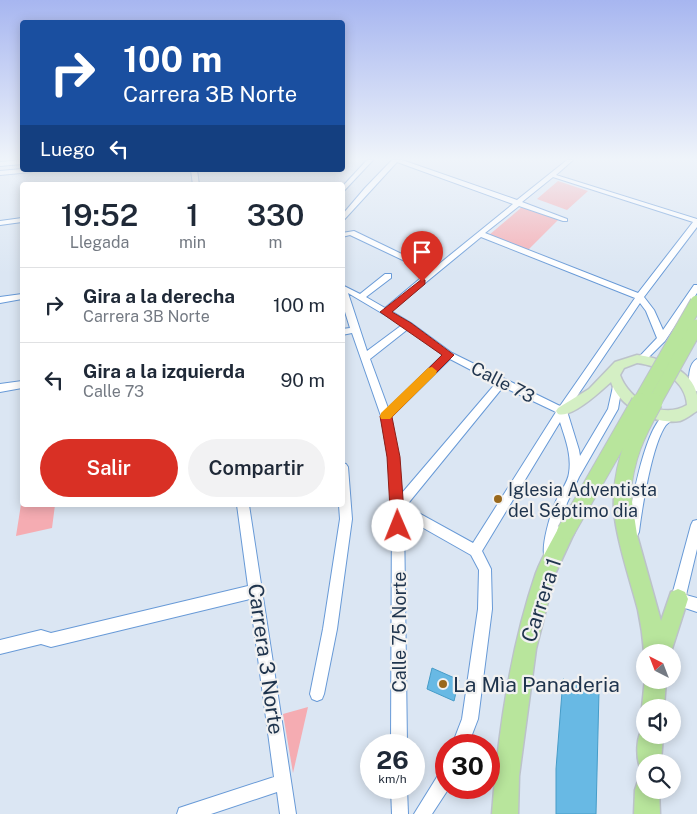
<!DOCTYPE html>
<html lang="es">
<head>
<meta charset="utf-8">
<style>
  body { margin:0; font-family:"Public Sans",sans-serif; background:#f2f2f3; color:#1f2937; height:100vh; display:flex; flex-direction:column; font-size:19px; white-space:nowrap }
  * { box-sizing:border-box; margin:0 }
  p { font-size:16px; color:#747a83 }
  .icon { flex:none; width:28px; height:28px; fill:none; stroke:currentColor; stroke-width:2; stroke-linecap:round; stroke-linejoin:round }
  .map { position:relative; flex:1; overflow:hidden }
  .panel { position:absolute; left:20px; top:182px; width:325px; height:325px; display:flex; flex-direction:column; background:#fff; border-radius:5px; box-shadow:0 2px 12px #0003 }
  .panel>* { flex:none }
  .banner { position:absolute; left:20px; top:20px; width:325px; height:152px; border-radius:5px; box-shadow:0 2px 12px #0003; background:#1a4fa0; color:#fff; overflow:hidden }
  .needle { width:32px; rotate:318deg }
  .controls { position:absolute; left:636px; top:644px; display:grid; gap:10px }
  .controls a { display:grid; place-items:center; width:45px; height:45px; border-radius:50%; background:#fff; box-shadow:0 2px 12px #0003; font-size:25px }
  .speed { position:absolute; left:360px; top:734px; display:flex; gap:10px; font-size:25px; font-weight:700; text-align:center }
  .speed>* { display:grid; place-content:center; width:65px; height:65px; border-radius:50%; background:#fff; box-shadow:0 2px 12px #0003; line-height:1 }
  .speed small { font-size:12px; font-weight:400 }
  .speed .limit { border:8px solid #d22; background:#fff; color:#111 }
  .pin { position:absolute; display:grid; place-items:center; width:42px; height:42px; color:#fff; margin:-51px -21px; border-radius:50% 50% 50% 0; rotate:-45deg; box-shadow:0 0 5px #0007 }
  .pin .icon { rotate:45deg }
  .me { position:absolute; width:55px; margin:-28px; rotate:359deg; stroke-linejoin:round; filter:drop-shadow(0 0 4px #0008) }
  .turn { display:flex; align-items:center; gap:18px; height:105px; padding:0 20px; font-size:22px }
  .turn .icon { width:65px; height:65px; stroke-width:2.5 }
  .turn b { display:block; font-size:35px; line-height:42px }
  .then { display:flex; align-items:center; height:48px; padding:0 20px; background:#0003; gap:10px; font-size:19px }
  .eta { display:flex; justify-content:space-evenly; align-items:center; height:85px; text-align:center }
  .eta b { font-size:30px; font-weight:600; line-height:35px }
  .cta { display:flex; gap:10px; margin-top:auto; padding:10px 20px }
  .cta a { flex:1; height:58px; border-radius:30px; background:#d93025; color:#fff; font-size:20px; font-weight:600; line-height:58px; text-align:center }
  .cta a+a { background:#f2f2f3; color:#1f2937 }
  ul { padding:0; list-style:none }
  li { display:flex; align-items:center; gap:15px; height:75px; padding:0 20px; border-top:1px solid #e0e1e3 }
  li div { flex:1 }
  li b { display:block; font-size:19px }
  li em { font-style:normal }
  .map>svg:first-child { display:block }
</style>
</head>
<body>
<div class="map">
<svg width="697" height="814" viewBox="0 0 697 814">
  <rect width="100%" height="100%" fill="#dbe6f3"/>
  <g fill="#f5acb2">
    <path d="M 558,181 L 588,191 L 567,210 L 537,199 Z"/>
    <path d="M 522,207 L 559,219 L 528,250 L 489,235 Z"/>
    <path d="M 22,498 L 22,505 L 55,505 L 52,528 L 16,536 Z"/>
    <path d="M 308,707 L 293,773 L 283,714 Z"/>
  </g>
  <g fill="#68b9e4" stroke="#469cc8">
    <path d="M 432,668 L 459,680 L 454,701 L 427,689 Z"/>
    <path d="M 563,679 L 599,691 L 596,814 L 556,814 L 556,769 Z"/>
  </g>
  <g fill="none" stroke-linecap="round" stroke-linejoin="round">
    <g stroke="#689ad7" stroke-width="2">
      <g id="minor">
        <path d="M 22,160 L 22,164 L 0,166 L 0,162 Z"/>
        <path d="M 367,160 L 373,160 L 342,193 L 342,187 Z"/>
        <path d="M 392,160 L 402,160 L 517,200 L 567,160 L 573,160 L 556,175 L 697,219 L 697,227 L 644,297 L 654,310 L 663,330 L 694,285 L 697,285 L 697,293 L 665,341 L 645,361 L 639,361 L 637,359 L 639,357 L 657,338 L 646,311 L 640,303 L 567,411 L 579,450 L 580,456 L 608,409 L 614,382 L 617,381 L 622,385 L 618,409 L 579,477 L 567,503 L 553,558 L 549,560 L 545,558 C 540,548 551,512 556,501 C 560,492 568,482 569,473 C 572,455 565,438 560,422 L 482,551 L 491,569 L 492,609 L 478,719 L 468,745 L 452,745 L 462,719 L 478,609 L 479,570 L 471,555 L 404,517 L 407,745 L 391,745 L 392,507 L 388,457 L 381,416 L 352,333 L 342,335 L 342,329 L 350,328 L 342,302 L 342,285 L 360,294 L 385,274 L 391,274 L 391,278 L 366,297 L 385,308 L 428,272 L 350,235 L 342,237 L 342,233 L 354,231 L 433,269 L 513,204 L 397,162 L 342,222 L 342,215 L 365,188 ZM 553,177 L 693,222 L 638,293 L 485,233 L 519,206 L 563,221 L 567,221 L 567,219 L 522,202 ZM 481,237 L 635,298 L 560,406 L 452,353 L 411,323 L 391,311 ZM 348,293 L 402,325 L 367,351 ZM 408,329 L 443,355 L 388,408 L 370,359 ZM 450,359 L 496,383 L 402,493 L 398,457 L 391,417 ZM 503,387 L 556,412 L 473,543 L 406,506 Z"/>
        <path d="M 22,169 L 34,170 L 31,172 L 0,175 L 0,171 Z"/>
        <path d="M 191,170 L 197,170 L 199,185 L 193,185 Z"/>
        <path d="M 22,218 L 22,222 L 0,225 L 0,221 Z"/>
        <path d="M 22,294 L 22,299 L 0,303 L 0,297 Z"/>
        <path d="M 697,359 L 697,391 L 694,392 L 689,388 C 689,378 688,364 697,359 Z"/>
        <path d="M 22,381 L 22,388 L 0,392 L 0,384 Z"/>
        <path d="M 673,411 L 677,412 L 678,415 C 675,419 670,421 666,425 C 652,444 642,508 639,532 L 637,536 L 633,538 L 629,536 L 627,532 C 631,505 643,439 660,419 C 663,415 668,413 673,411 Z"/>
        <path d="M 342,463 L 346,464 L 348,467 L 352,519 L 337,629 L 324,694 L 322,699 L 317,701 L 312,699 L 310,694 L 323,629 L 340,519 L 339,505 L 342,505 Z"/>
        <path d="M 237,505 L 249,505 L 296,814 L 280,814 L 277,792 L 211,814 L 177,814 L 179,808 L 185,806 L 274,777 L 250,599 L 51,647 L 41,644 L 0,654 L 0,640 L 41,630 L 51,633 L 248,586 Z"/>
        <path d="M 697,520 L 697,549 L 686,595 L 697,598 L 697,612 L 673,604 L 671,599 L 691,525 L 693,521 Z"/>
        <path d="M 446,770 L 446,788 L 449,788 L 432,814 L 414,814 L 440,772 Z"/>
        <path d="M 391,788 L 407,788 L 408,814 L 392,814 Z"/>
      </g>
    </g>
    <g stroke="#bcc2ca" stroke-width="3">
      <path id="major" d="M 637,355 C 658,357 693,370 697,395 C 697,400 697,406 697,411 C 692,414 686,419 680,421 C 654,425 619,407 611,382 C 601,391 571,419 558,414 L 556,411 L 558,408 L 589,389 L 615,362 ZM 637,363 C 659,365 686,381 687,405 C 662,420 629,400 620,375 L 624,368 Z"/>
    </g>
    <g stroke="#bcc2ca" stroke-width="3">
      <g id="highway">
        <path d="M 622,487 L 628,490 L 631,495 L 637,535 L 661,621 L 671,592 L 678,589 L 685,592 L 688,599 L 671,652 L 644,652 C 643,638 641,624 638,610 C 632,585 606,511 616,490 Z"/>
        <path d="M 566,523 L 572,525 L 575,531 L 555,574 L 536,649 L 519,776 L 518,814 L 492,814 C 498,734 510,649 536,573 C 542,557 552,541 560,525 Z"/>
        <path d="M 645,678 L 645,680 L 666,680 L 664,708 L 645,708 L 645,716 L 642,708 Z"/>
        <path d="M 645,726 L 645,735 L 663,735 L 661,762 L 645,762 L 645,772 L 641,770 C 636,759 635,735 645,726 Z"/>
        <path d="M 645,779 L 645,790 L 659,790 L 660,814 L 634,814 L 635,790 L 638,781 Z"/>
      </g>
    </g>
    <use href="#minor" fill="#fff" fill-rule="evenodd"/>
    <use href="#major" fill="#d4efc4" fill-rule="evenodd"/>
    <use href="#highway" fill="#b8e59c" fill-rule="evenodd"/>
    <g stroke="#bcc2ca" stroke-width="15" stroke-linecap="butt">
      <g id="highway-bridge-far1">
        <path d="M 639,403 L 697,302"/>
        <path d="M 654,403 L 697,326"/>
      </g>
    </g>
    <g stroke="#bcc2ca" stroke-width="19" stroke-linecap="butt">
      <g id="highway-bridge">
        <path d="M 622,495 C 625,457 636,434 654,402"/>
        <path d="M 566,531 L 640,402"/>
      </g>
    </g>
    <use href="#highway-bridge-far1" stroke="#b8e59c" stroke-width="13"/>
    <use href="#highway-bridge" stroke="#b8e59c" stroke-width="17"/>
  </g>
  <linearGradient id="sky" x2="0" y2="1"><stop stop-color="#a7b6f0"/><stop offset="0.58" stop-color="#eff4fa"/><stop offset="1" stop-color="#eff4fa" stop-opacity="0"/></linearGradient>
  <rect width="697" height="274" fill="url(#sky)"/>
  <path fill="#d93025" stroke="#8d1f18" d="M 422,279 L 425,280 L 425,284 L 392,312 L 411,323 L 454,355 L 392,417 L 400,457 L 405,526 L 403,531 L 398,533 L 393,531 L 391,526 L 387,457 L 380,416 L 442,355 L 380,312 Z"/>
  <path fill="#f59e0b" d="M 432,367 L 437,371 L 436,374 L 390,419 L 381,419 L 380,416 L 381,413 L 428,368 Z"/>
  <g fill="#99681b" stroke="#f1f1f1" stroke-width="2">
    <circle cx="498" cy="499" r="5"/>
    <circle cx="443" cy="684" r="5"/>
  </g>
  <g text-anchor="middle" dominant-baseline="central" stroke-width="4.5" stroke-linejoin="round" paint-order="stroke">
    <g font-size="18" fill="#1f344d" stroke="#f1f1f1">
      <text transform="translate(503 382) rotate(27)">Calle 73</text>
      <text transform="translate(399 632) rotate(-90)">Calle 75 Norte</text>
    </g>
    <g font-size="18" fill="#1f344d" stroke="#f1f1f1" text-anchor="start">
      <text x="508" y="489">Iglesia Adventista<tspan x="508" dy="21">del Séptimo dia</tspan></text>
    </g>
    <g font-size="21" fill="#1f344d" stroke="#f1f1f1">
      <text transform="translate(541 600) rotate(-72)">Carrera 1</text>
      <text transform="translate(266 659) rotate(82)">Carrera 3 Norte</text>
    </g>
    <g font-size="21" fill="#1f344d" stroke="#f1f1f1" text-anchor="start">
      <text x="453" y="684">La Mìa Panaderia</text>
    </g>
  </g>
</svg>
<div class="controls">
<a><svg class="needle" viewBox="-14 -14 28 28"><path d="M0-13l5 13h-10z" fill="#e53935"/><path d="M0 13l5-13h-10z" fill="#747a83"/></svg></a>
<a><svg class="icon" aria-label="sound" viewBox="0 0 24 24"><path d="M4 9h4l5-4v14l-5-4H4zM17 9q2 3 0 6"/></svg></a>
<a><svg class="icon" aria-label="search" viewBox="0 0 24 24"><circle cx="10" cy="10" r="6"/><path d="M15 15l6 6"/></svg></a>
</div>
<div class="speed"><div>26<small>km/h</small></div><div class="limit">30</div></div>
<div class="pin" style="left:422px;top:282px;background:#d93025"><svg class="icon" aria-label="arrive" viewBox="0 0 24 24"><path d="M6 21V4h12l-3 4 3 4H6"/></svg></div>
<svg class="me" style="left:398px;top:526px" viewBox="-20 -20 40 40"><circle r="19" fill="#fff"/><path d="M0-13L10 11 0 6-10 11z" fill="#d93025"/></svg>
<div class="banner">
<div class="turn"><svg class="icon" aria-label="right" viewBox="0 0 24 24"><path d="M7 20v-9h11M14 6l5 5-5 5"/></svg><div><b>100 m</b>Carrera 3B Norte</div></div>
<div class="then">Luego<svg class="icon" aria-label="left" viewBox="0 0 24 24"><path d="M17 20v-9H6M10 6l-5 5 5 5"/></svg></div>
</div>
<section class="panel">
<div class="eta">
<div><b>19:52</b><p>Llegada</p></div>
<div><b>1</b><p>min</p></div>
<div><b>330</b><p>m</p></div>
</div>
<ul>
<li><svg class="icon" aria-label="right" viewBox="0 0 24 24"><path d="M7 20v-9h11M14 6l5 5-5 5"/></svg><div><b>Gira a la derecha</b><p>Carrera 3B Norte</p></div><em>100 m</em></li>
<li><svg class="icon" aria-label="left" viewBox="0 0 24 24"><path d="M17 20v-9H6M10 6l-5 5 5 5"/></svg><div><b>Gira a la izquierda</b><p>Calle 73</p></div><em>90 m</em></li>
</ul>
<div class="cta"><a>Salir</a><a>Compartir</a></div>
</section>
</div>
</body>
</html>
